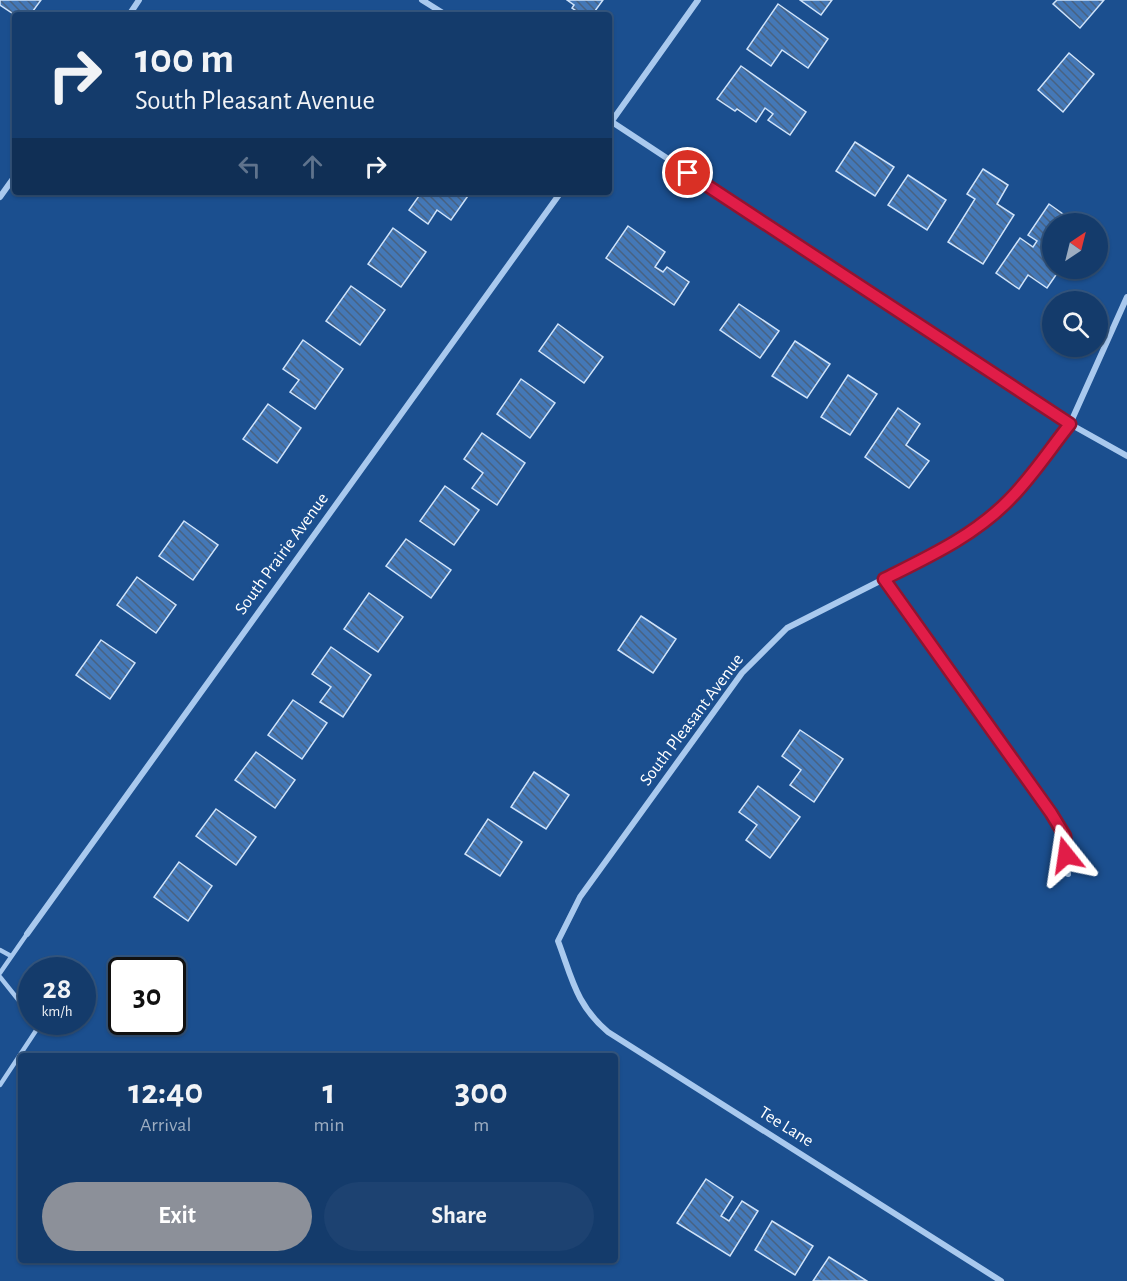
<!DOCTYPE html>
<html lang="en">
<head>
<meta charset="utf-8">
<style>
  body { margin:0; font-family:"Alegreya Sans",sans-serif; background:#1d4271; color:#f1f3f6; height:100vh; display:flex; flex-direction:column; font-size:22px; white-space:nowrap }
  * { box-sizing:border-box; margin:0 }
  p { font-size:20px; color:#9dadc1 }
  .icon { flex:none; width:33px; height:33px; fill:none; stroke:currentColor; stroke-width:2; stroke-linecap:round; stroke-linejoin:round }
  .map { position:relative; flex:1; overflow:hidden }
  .side { position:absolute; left:18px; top:1053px; width:600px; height:210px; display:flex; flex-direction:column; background:#143b6b; border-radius:6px; box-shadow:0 2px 4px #0004,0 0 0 2px #33557e }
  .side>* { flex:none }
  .hud { position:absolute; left:12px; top:12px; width:600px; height:183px; border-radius:6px; box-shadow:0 2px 4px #0004,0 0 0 2px #33557e; background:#143b6b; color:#f1f3f6; overflow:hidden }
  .needle { width:39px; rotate:35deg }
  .buttons { position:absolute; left:1042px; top:213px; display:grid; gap:12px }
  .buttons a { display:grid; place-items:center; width:66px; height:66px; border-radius:50%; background:#143b6b; box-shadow:0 2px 4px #0004,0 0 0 2px #33557e; font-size:30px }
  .speed { position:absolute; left:18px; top:957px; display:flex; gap:12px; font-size:30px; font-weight:700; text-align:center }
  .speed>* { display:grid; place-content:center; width:78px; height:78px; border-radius:50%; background:#143b6b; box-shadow:0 2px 4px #0004,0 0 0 2px #33557e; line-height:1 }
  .speed small { font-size:15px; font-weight:400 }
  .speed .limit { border:3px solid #111; border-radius:9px; background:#fff; color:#111 }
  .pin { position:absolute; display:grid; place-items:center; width:51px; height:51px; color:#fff; margin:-26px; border:3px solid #fff; border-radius:50%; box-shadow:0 2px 6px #0007 }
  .me { position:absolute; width:66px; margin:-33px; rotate:345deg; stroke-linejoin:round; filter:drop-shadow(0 0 4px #0008) }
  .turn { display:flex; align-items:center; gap:21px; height:126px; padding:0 24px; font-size:27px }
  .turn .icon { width:78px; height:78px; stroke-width:2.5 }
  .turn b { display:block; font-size:42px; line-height:51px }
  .lanes { display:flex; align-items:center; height:57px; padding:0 24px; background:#0003; justify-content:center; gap:30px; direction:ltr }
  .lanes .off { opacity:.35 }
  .eta { display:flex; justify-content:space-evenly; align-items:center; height:102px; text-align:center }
  .eta b { font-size:36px; font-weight:700; line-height:42px }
  .primary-button { display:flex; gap:12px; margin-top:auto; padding:12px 24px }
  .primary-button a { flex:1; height:69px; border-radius:36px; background:#8c9099; color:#fff; font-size:24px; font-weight:700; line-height:69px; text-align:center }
  .primary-button a+a { background:#1d4271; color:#f1f3f6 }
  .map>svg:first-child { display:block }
</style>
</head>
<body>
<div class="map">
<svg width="1127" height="1281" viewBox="0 0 1127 1281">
  <defs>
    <pattern id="building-back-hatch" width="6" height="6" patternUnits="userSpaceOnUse" patternTransform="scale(1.5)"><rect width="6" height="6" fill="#4478b7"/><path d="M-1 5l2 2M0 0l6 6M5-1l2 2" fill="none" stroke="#486282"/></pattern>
  </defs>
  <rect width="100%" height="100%" fill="#1b4f8f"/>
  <g fill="url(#building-back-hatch)" stroke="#cfe3fa" stroke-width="1.5">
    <path d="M 0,0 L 41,0 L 30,15 L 15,15 L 0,5 Z"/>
    <path d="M 567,0 L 603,0 L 592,15 L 582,15 L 572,8 L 574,5 Z"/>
    <path d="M 800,0 L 832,0 L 821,15 Z"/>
    <path d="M 1057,0 L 1104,0 L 1080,28 L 1053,4 Z"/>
    <path d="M 778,4 L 828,39 L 808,68 L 782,50 L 771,66 L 747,49 Z"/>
    <path d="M 1069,53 L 1094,74 L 1063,112 L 1038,90 Z"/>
    <path d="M 741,66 L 806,112 L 790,135 L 768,120 L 773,114 L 765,108 L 756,122 L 737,109 L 735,111 L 717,99 Z"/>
    <path d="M 855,142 L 894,167 L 875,196 L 836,171 Z"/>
    <path d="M 983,169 L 1008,185 L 997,204 L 1014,215 L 983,264 L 948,242 L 975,199 L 967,194 Z"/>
    <path d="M 908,175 L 946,200 L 927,230 L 888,205 Z"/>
    <path d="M 413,192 L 468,192 L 470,193 L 451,220 L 437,210 L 428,224 L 409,210 L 419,196 Z"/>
    <path d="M 1049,204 L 1077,224 L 1053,224 L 1053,268 L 1060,269 L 1047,288 L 1028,275 L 1019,289 L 996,273 L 1020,238 L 1033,247 L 1037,241 L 1028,235 Z"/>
    <path d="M 628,226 L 665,252 L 655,267 L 663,272 L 667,267 L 689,282 L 674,305 L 606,258 Z"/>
    <path d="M 393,228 L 426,252 L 401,287 L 368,264 Z"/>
    <path d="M 351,286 L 385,310 L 360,345 L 326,321 Z"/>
    <path d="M 739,304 L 779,331 L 760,358 L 720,330 Z"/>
    <path d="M 558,324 L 603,357 L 584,383 L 539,351 Z"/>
    <path d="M 303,340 L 343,369 L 315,409 L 290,392 L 299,380 L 283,369 Z"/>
    <path d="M 795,341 L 830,364 L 807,398 L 772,376 Z"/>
    <path d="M 848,375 L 877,394 L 850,435 L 821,417 Z"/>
    <path d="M 521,379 L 555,403 L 530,438 L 497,414 Z"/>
    <path d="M 268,404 L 301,428 L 277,463 L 243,439 Z"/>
    <path d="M 898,408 L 920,424 L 906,445 L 929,461 L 909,488 L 865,457 Z"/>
    <path d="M 482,433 L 525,463 L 497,505 L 472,488 L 483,473 L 464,459 Z"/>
    <path d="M 445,486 L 479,510 L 454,545 L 420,521 Z"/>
    <path d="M 184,521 L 218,545 L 193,580 L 159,556 Z"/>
    <path d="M 406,539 L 451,570 L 431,598 L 386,566 Z"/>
    <path d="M 137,577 L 176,605 L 156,633 L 117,605 Z"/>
    <path d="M 369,593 L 403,617 L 378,652 L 344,629 Z"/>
    <path d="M 641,616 L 676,639 L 653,673 L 618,650 Z"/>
    <path d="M 101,640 L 135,663 L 110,699 L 76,675 Z"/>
    <path d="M 331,647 L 371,675 L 343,717 L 320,702 L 331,687 L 312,674 Z"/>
    <path d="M 293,700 L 327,723 L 302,759 L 268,735 Z"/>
    <path d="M 800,730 L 843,759 L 814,802 L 790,785 L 801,770 L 782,756 Z"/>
    <path d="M 256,752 L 295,780 L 275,808 L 235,780 Z"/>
    <path d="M 534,772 L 569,795 L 546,829 L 511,807 Z"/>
    <path d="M 758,786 L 800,817 L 770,858 L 746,840 L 757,825 L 739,812 Z"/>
    <path d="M 216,809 L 256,837 L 236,865 L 196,836 Z"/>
    <path d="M 488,819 L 522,842 L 500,876 L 465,854 Z"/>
    <path d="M 179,862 L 212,886 L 188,921 L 154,897 Z"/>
    <path d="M 706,1179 L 733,1197 L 721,1216 L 729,1221 L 742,1201 L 758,1211 L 730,1256 L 677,1223 Z"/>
    <path d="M 772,1221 L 813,1246 L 795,1275 L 755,1250 Z"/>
    <path d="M 829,1257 L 867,1281 L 813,1281 Z"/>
  </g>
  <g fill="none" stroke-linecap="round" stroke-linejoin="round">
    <g stroke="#a9c9ee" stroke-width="4.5">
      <path d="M 0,950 L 11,956"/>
      <path d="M 0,973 L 27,934"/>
      <path d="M 0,977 L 32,1017"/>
      <path d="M 0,1085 L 39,1026 L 35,1022"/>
    </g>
    <g stroke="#a9c9ee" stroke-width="6">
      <path d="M 422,0 L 446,15"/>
      <path d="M 129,15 L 139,0"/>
      <path d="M 609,120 L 1070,424 L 1127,456"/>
      <path d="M 609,125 L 698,0"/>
      <path d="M 0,197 L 15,176"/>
      <path d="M 884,579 L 1065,836 L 1068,874"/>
      <path d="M 27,934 L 561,192"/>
      <path d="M 1001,1281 L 608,1032 C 576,1005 572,978 558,941 L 580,897 L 742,673 L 787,628 L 947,547 L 970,531 L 1009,500 L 1070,424 L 1127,297"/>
    </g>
  </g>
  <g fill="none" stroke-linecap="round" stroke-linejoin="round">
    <g stroke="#92132f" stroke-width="15">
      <path id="route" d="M 688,173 L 1070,424 C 1050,449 1032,477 1009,500 C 974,536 928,557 884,579 L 1051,813 L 1065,836 L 1066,855"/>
    </g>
    <use href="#route" stroke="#e11d48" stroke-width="10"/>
  </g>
  <g text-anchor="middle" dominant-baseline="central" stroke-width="4.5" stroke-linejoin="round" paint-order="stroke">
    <g font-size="18" fill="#fff" stroke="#1b4f8f">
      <text transform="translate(282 554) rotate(-54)">South Prairie Avenue</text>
      <text transform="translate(692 720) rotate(-53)">South Pleasant Avenue</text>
      <text transform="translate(786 1127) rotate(32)">Tee Lane</text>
    </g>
  </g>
</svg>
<div class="buttons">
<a><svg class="needle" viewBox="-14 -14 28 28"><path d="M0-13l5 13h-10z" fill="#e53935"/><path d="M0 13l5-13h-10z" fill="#9dadc1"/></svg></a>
<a><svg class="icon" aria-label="search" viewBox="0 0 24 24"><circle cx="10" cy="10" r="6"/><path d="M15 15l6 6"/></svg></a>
</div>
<div class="speed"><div>28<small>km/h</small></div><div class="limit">30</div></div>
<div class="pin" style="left:688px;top:173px;background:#d93025"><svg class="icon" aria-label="arrive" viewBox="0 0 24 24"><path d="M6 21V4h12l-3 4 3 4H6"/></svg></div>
<svg class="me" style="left:1066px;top:855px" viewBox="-20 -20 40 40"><path d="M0-17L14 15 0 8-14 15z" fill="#e11d48" stroke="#fff" stroke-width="4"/></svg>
<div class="hud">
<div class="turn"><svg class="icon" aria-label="right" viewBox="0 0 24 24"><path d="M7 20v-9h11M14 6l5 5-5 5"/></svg><div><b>100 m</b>South Pleasant Avenue</div></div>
<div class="lanes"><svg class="icon off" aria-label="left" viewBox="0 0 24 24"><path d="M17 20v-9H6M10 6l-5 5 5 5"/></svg><svg class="icon off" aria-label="ahead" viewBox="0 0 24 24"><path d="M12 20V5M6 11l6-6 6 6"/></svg><svg class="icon" aria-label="right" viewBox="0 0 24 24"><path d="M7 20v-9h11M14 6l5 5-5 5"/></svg></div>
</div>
<section class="side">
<div class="eta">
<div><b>12:40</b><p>Arrival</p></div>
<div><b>1</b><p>min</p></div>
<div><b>300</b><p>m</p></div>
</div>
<div class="primary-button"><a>Exit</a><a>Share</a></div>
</section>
</div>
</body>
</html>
